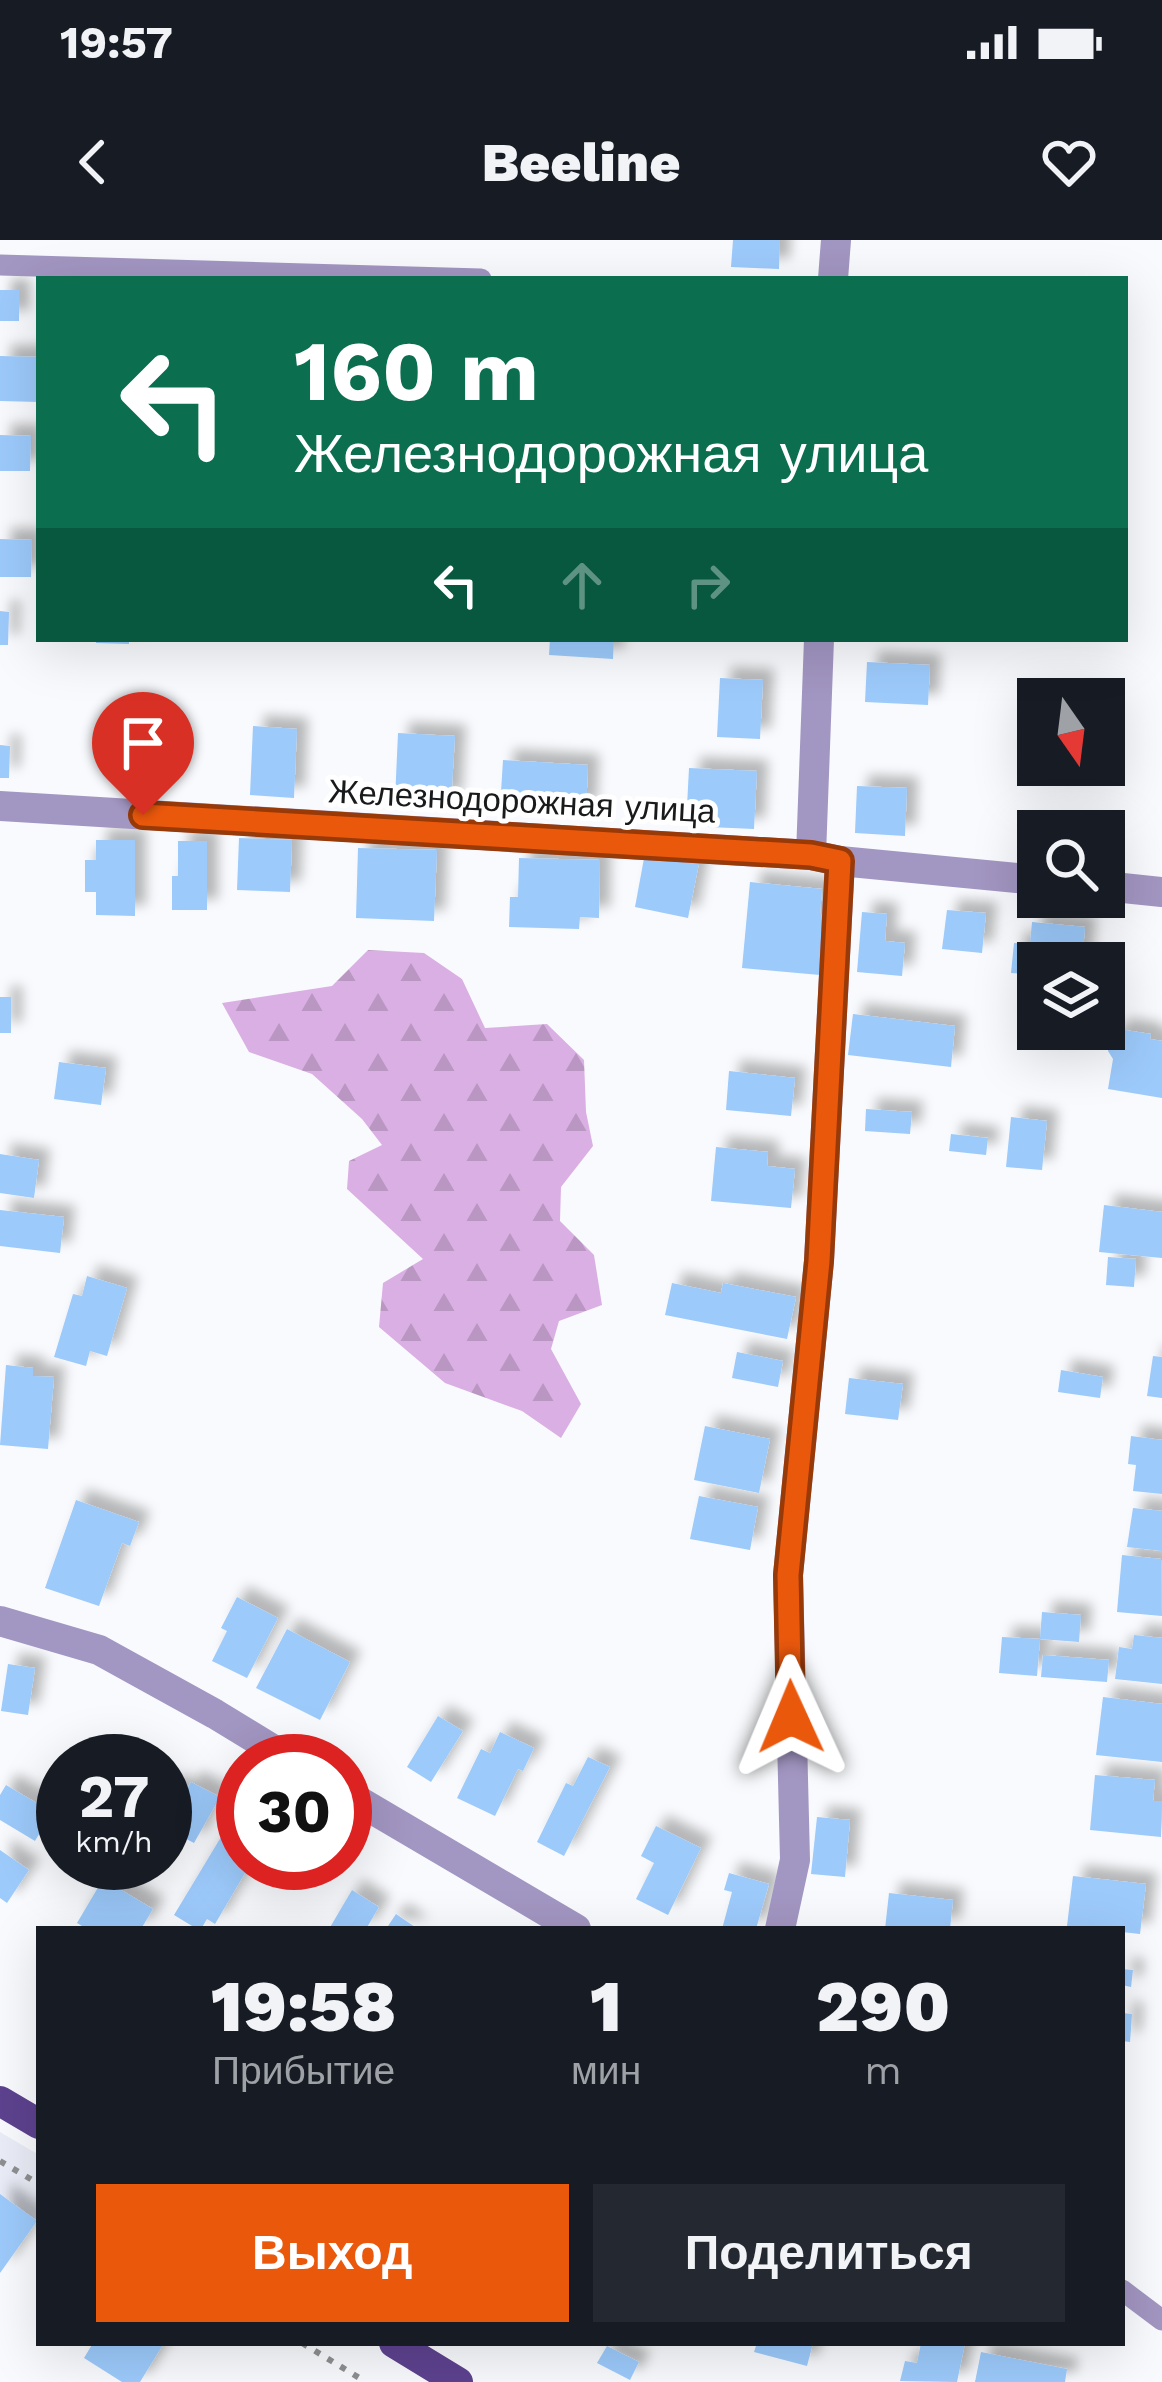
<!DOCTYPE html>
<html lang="ru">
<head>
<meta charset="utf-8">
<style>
  body { margin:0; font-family:"Work Sans",sans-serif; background:#242831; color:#f1f3f6; height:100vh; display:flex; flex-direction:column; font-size:45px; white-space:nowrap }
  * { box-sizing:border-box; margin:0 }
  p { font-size:39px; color:#9ea1a6 }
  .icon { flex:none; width:66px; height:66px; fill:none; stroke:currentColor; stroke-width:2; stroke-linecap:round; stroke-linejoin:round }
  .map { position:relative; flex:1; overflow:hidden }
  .drawer { position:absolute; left:36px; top:1686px; width:1089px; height:420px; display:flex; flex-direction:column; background:#171b24; border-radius:0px; box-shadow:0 12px 48px #0002 }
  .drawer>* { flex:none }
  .hud { position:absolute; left:36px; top:36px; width:1092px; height:366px; border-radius:0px; box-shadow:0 12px 48px #0002; background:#0b6e4f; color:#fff; overflow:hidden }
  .needle { width:78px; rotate:166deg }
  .controls { position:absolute; left:1017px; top:438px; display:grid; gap:24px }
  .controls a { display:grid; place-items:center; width:108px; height:108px; border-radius:0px; background:#171b24; box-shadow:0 12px 48px #0002; font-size:60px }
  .speed { position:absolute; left:36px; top:1494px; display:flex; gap:24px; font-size:60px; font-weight:700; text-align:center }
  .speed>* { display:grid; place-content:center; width:156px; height:156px; border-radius:50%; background:#171b24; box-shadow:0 12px 48px #0002; line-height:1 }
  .speed small { font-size:30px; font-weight:400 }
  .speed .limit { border:18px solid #d22; background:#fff; color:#111 }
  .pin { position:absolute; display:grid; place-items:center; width:102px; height:102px; color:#fff; margin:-123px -51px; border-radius:50% 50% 50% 0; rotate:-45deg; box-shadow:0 0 12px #0007 }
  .pin .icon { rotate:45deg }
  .me { position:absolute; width:132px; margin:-66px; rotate:359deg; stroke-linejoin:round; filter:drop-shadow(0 0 9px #0008) }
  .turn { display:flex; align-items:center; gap:42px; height:252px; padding:0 60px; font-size:54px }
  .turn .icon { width:156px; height:156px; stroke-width:2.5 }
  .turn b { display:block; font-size:84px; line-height:102px }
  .lanes { display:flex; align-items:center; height:114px; padding:0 60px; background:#0003; justify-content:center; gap:60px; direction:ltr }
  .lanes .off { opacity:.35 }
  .eta { display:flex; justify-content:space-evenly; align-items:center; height:204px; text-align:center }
  .eta b { font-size:72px; font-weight:800; line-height:84px }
  .cta { display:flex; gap:24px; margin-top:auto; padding:24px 60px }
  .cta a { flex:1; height:138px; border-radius:0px; background:#ea580c; color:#fff; font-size:48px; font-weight:800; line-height:138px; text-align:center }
  .cta a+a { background:#242831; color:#f1f3f6 }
  .status { display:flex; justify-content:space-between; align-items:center; height:84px; padding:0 60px; background:#171b24; direction:ltr }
  .status svg { height:33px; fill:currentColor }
  header { display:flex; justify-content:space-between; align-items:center; height:156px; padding:0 60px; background:#171b24; font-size:54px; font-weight:800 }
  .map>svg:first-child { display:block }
</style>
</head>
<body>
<div class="status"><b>19:57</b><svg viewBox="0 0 49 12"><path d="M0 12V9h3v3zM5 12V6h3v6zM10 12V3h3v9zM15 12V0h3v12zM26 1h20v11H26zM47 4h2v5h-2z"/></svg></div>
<header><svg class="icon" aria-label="back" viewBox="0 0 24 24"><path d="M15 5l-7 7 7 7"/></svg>Beeline<svg class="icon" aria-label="heart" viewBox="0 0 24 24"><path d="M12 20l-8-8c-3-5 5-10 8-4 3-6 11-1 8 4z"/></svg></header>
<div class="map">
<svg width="1162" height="2142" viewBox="0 0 1162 2142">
  <defs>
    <pattern id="forest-firs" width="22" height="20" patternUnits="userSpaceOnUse" patternTransform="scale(3)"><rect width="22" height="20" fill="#daafe3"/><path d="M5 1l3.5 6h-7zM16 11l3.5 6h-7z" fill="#ba96c2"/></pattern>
    <filter id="shadow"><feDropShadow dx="11" dy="-11" stdDeviation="6" flood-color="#0004"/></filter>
  </defs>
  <rect width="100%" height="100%" fill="#f9fafd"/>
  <path fill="#eaedf7" d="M 0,1892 L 39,1915 L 39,1978 L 0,2033 Z"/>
  <path fill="url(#forest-firs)" d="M 368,710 L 424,713 L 462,739 L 485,788 L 547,784 L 584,820 L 586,872 L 593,906 L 561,947 L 560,981 L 594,1015 L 602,1065 L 559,1081 L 551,1109 L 581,1164 L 561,1198 L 522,1171 L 445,1143 L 379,1087 L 383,1043 L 423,1019 L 347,949 L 349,921 L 382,905 L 362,879 L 312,834 L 249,812 L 222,763 L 332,746 Z"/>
  <g fill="#9ccafb" filter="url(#shadow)">
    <path d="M 733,0 L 780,0 L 779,29 L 731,27 Z"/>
    <rect x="0" y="50" width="19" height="31"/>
    <path d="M 0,116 L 39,117 L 39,162 L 0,161 Z"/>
    <path d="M 0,195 L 31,196 L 30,231 L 0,231 Z"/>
    <path d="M 0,299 L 32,300 L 31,337 L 0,337 Z"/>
    <path d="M 0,371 L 9,372 L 8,405 L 0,405 Z"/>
    <path d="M 96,399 L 129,399 L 129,404 L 96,403 Z"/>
    <path d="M 550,399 L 614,399 L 613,419 L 549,415 Z"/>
    <path d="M 867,422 L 930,425 L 928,465 L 865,462 Z"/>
    <path d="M 720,438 L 763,440 L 760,499 L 717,497 Z"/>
    <path d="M 253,486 L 297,489 L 294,558 L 250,555 Z"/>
    <path d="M 398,493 L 455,496 L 451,563 L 395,560 Z"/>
    <path d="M 0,505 L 10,506 L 9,538 L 0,538 Z"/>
    <path d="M 503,520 L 588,525 L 586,572 L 500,568 Z"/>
    <path d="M 689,528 L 757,531 L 754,589 L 686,586 Z"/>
    <path d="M 857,546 L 907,548 L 905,596 L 855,593 Z"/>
    <path d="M 239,598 L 292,600 L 290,652 L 237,650 Z"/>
    <path d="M 96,600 L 135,600 L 135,676 L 96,675 L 96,652 L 85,652 L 85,620 L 96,620 Z"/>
    <path d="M 178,601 L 207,601 L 207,670 L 172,670 L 172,636 L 178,636 Z"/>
    <path d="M 358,608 L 437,610 L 434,681 L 356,678 Z"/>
    <path d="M 645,613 L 699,623 L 688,678 L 635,667 Z"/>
    <path d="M 519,618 L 600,620 L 599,678 L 580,677 L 579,689 L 509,687 L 510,657 L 518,657 Z"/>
    <path d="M 750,642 L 822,649 L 820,674 L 825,675 L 820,735 L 742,728 Z"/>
    <path d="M 947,670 L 986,673 L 982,713 L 942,709 Z"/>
    <path d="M 862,672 L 887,674 L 885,701 L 905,703 L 902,736 L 857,732 Z"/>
    <path d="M 1032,682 L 1085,687 L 1082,723 L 1038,723 L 1038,735 L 1011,733 L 1014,703 L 1030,704 Z"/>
    <rect x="0" y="757" width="11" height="36"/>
    <path d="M 853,774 L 955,786 L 951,827 L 848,815 Z"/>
    <path d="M 1118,789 L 1151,794 L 1150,799 L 1162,801 L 1162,858 L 1108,849 L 1113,819 L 1108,811 L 1110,798 L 1118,793 Z"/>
    <path d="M 59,822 L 106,828 L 101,865 L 54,859 Z"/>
    <path d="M 729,831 L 795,838 L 791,876 L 726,870 Z"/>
    <path d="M 866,869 L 912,872 L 910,894 L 865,891 Z"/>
    <path d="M 1011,877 L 1047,881 L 1042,930 L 1006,927 Z"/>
    <path d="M 951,894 L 988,898 L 986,915 L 949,911 Z"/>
    <path d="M 716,907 L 768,912 L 767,926 L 795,929 L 791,968 L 711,961 Z"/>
    <path d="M 0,914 L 39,920 L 34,958 L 0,953 Z"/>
    <path d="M 1104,965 L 1162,972 L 1162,1018 L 1099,1012 Z"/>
    <path d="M 0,970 L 64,977 L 60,1013 L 0,1006 Z"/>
    <path d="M 1108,1017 L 1136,1019 L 1134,1047 L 1106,1045 Z"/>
    <path d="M 87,1036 L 127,1048 L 107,1116 L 90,1111 L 86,1126 L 54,1117 L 73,1054 L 82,1056 Z"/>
    <path d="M 672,1043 L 721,1053 L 723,1043 L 796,1057 L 787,1099 L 665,1075 Z"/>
    <path d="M 737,1112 L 783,1121 L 778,1147 L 732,1138 Z"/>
    <path d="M 1153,1116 L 1162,1117 L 1162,1158 L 1147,1156 Z"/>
    <path d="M 6,1125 L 33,1128 L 33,1136 L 54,1137 L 48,1209 L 0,1205 Z"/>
    <path d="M 1061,1130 L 1103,1137 L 1100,1158 L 1058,1152 Z"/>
    <path d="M 849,1138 L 903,1144 L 898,1180 L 845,1174 Z"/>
    <path d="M 705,1186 L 770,1199 L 759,1253 L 694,1240 Z"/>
    <path d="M 1131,1196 L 1162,1200 L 1162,1254 L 1133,1251 L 1136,1225 L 1128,1224 Z"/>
    <path d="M 699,1256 L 758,1267 L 750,1310 L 690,1299 Z"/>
    <path d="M 76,1260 L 139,1282 L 130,1306 L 122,1303 L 99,1366 L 45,1348 Z"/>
    <path d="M 1133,1268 L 1162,1271 L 1162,1311 L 1127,1307 Z"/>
    <path d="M 1122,1315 L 1161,1319 L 1162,1376 L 1117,1372 Z"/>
    <path d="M 237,1357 L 278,1378 L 247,1438 L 212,1421 L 227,1391 L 221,1388 Z"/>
    <path d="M 1042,1372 L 1081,1375 L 1079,1402 L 1040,1399 Z"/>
    <path d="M 287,1389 L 350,1422 L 320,1480 L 256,1448 Z"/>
    <path d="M 1134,1395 L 1162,1398 L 1162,1444 L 1115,1439 L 1119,1407 L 1132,1409 Z"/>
    <path d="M 1002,1397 L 1040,1399 L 1037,1436 L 999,1433 Z"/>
    <path d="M 1043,1415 L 1109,1420 L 1107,1442 L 1041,1437 Z"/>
    <path d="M 8,1424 L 35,1428 L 28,1475 L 1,1471 Z"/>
    <path d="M 1103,1457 L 1162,1464 L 1162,1522 L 1096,1515 Z"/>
    <path d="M 438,1476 L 463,1491 L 431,1542 L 407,1527 Z"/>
    <path d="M 500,1492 L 534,1508 L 523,1531 L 518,1529 L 495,1576 L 457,1558 L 481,1509 L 490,1513 Z"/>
    <path d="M 588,1517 L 610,1527 L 564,1616 L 537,1602 L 566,1543 L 573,1546 Z"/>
    <path d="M 1095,1535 L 1155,1540 L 1153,1561 L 1162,1561 L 1161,1597 L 1090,1590 Z"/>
    <path d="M 191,1542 L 220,1557 L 194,1603 L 165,1588 L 165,1555 L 171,1544 L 185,1552 Z"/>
    <path d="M 6,1545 L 52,1572 L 35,1601 L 0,1580 L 0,1555 Z"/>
    <path d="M 817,1577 L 850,1580 L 845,1637 L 811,1634 Z"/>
    <path d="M 656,1586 L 701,1608 L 668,1675 L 636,1659 L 654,1623 L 641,1616 Z"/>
    <path d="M 221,1597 L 243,1610 L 243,1623 L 251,1623 L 215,1684 L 207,1679 L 201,1689 L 197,1689 L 174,1675 Z"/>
    <path d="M 0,1610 L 29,1630 L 7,1663 L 0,1658 Z"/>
    <path d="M 729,1633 L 769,1644 L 756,1689 L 722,1689 L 732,1652 L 724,1650 Z"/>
    <path d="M 1073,1636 L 1146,1644 L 1140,1694 L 1122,1692 L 1122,1689 L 1067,1686 Z"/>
    <path d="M 103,1639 L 153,1669 L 141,1689 L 87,1689 L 77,1683 Z"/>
    <path d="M 352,1650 L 379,1667 L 366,1689 L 329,1689 Z"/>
    <path d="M 889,1653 L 953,1660 L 950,1689 L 885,1689 Z"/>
    <path d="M 396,1674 L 418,1689 L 386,1689 Z"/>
    <path d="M 1122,1729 L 1133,1730 L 1131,1747 L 1122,1745 Z"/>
    <path d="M 1122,1773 L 1132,1774 L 1130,1802 L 1122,1801 Z"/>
    <path d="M 0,1954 L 37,1981 L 0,2033 Z"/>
    <path d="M 93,2103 L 164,2103 L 140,2142 L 122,2142 L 84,2118 Z"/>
    <path d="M 757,2103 L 813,2103 L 807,2126 L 754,2112 Z"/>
    <path d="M 921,2103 L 965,2103 L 957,2142 L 900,2141 L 905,2121 L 917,2123 Z"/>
    <path d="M 607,2106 L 639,2122 L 630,2140 L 597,2123 Z"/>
    <path d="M 981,2112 L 1067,2129 L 1065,2142 L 975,2142 Z"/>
  </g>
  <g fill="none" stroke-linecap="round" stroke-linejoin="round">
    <g stroke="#8e8f91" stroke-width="6" stroke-dasharray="6 9" stroke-linecap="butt">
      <path d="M 0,1921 L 39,1944"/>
      <path d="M 302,2103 L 366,2142"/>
    </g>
    <g stroke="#a296c2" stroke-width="21">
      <path d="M 0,25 L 481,39"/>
      <path d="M 1122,2050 L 1162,2080"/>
    </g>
    <g stroke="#a296c2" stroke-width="30">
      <path d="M 833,39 L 836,0"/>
      <path d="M 0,566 L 811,615 L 840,621 L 1038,640"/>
      <path d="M 811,615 L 819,399"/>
      <path d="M 1104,646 L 1162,652"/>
      <path d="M 0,1381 L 99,1410 L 215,1474 L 292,1521"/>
      <path d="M 345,1553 L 576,1689"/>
      <path d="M 780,1689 L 795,1620 L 788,1335 L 819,1021 L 840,621"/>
    </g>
    <g stroke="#5d428f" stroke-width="30">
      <path d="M 0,1861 L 39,1884"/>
      <path d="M 394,2103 L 458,2142"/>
    </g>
  </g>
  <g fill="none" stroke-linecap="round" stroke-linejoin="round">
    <g stroke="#983908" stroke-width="30">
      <path id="route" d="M 143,575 L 811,615 L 840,621 L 819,1021 L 788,1335 L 791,1477"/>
    </g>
    <use href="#route" stroke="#ea580c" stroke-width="21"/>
  </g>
  <g text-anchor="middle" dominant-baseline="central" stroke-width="10" stroke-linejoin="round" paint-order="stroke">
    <g font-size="33" fill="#191a1b" stroke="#fff">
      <text transform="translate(522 561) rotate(3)">Железнодорожная улица</text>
    </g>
  </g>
</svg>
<div class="controls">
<a><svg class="needle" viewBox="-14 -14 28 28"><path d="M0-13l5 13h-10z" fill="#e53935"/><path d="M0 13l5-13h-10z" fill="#9ea1a6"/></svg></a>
<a><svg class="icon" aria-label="search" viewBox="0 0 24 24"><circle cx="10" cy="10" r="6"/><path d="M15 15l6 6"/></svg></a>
<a><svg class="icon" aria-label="layers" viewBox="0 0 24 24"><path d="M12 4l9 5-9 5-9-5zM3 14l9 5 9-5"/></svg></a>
</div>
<div class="speed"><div>27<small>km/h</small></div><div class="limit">30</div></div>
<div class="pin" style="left:143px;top:575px;background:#d93025"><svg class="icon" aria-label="arrive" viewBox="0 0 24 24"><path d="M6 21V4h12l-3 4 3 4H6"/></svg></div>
<svg class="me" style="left:791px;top:1477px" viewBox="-20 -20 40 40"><path d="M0-17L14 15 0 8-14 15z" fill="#ea580c" stroke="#fff" stroke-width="4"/></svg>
<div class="hud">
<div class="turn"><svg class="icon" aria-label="left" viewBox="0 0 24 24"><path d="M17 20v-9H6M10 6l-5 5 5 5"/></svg><div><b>160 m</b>Железнодорожная улица</div></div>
<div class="lanes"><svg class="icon" aria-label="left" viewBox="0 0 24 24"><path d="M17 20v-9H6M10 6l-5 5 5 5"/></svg><svg class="icon off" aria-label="ahead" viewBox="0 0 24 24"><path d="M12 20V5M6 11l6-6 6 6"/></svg><svg class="icon off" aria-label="right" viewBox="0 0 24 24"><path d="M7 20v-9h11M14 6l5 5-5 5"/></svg></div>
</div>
<section class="drawer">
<div class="eta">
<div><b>19:58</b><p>Прибытие</p></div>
<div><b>1</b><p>мин</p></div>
<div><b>290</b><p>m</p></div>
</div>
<div class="cta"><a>Выход</a><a>Поделиться</a></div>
</section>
</div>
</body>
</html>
